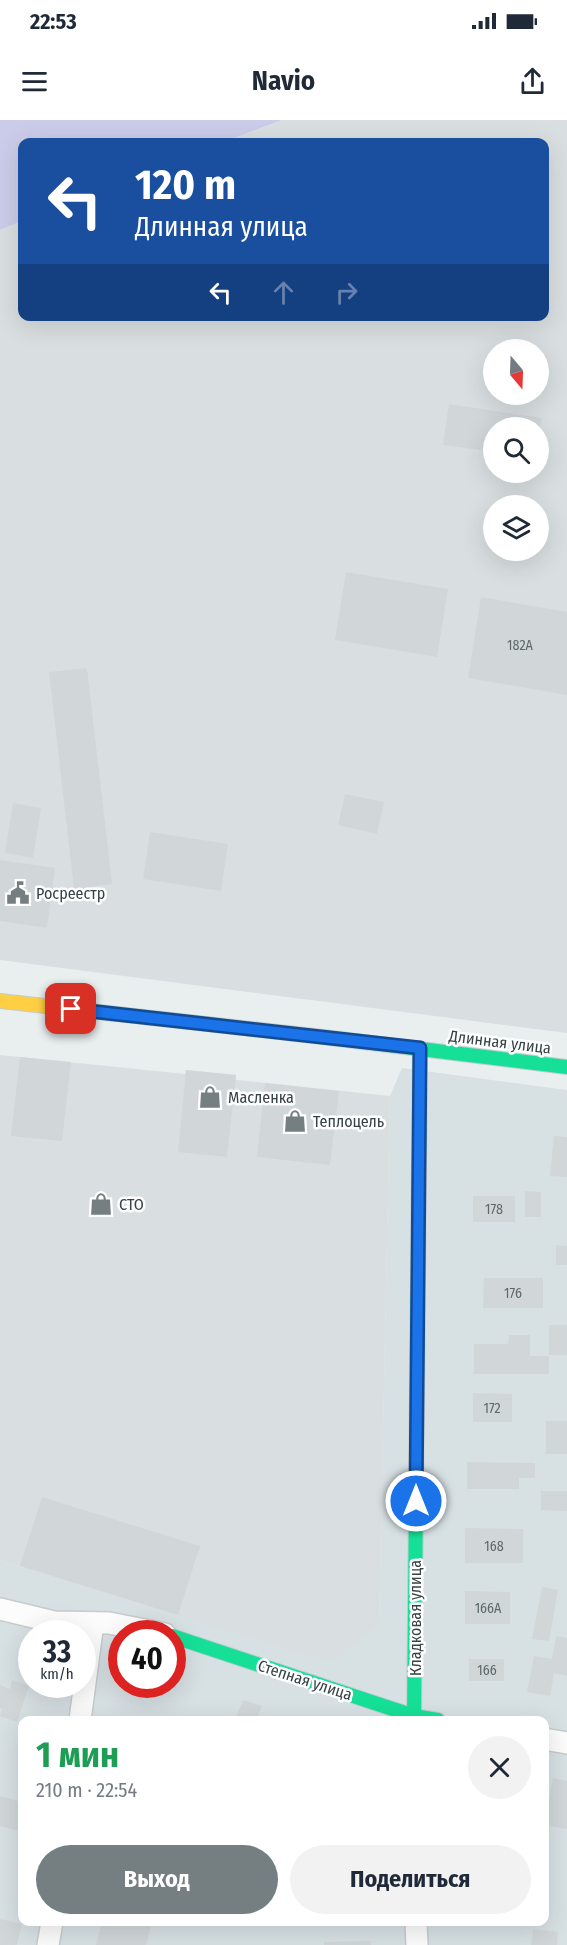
<!DOCTYPE html>
<html lang="ru">
<head>
<meta charset="utf-8">
<style>
  body { margin:0; font-family:"Fira Sans Condensed",sans-serif; background:#f2f2f3; color:#1f2937; height:100vh; display:flex; flex-direction:column; font-size:22px; white-space:nowrap }
  * { box-sizing:border-box; margin:0 }
  p { font-size:20px; color:#747a83 }
  .icon { flex:none; width:33px; height:33px; fill:none; stroke:currentColor; stroke-width:2; stroke-linecap:round; stroke-linejoin:round }
  .map { position:relative; flex:1; overflow:hidden }
  .drawer { position:absolute; left:18px; top:1596px; width:531px; height:210px; display:flex; flex-direction:column; background:#fff; border-radius:12px; box-shadow:0 6px 24px #0002 }
  .drawer>* { flex:none }
  .guide { position:absolute; left:18px; top:18px; width:531px; height:183px; border-radius:12px; box-shadow:0 6px 24px #0002; background:#1a4fa0; color:#fff; overflow:hidden }
  .needle { width:39px; rotate:161deg }
  .controls { position:absolute; left:483px; top:219px; display:grid; gap:12px }
  .controls a { display:grid; place-items:center; width:66px; height:66px; border-radius:50%; background:#fff; box-shadow:0 6px 24px #0002; font-size:30px }
  .speed { position:absolute; left:18px; top:1500px; display:flex; gap:12px; font-size:30px; font-weight:700; text-align:center }
  .speed>* { display:grid; place-content:center; width:78px; height:78px; border-radius:50%; background:#fff; box-shadow:0 6px 24px #0002; line-height:1 }
  .speed small { font-size:15px; font-weight:400 }
  .speed .limit { border:9px solid #d22; background:#fff; color:#111 }
  .pin { position:absolute; display:grid; place-items:center; width:51px; height:51px; color:#fff; margin:-26px; border-radius:12px; box-shadow:0 3px 9px #0006 }
  .me { position:absolute; width:66px; margin:-33px; rotate:0deg; stroke-linejoin:round; filter:drop-shadow(0 0 4px #0008) }
  .turn { display:flex; align-items:center; gap:21px; height:126px; padding:0 18px; font-size:27px }
  .turn .icon { width:78px; height:78px; stroke-width:2.5 }
  .turn b { display:block; font-size:42px; line-height:51px }
  .lanes { display:flex; align-items:center; height:57px; padding:0 18px; background:#0003; justify-content:center; gap:30px; direction:ltr }
  .lanes .off { opacity:.35 }
  .round { display:grid; place-items:center; flex:none; width:63px; height:63px; border-radius:32px; background:#f2f2f3 }
  .head { display:flex; align-items:center; justify-content:space-between; height:102px; padding:0 18px }
  h1 { font-size:36px; font-weight:700; line-height:45px; color:#1e9e55 }
  .primary-button { display:flex; gap:12px; margin-top:auto; padding:12px 18px }
  .primary-button a { flex:1; height:69px; border-radius:36px; background:#757e80; color:#fff; font-size:24px; font-weight:700; line-height:69px; text-align:center }
  .primary-button a+a { background:#f2f2f3; color:#1f2937 }
  .status { display:flex; justify-content:space-between; align-items:center; height:42px; padding:0 30px; background:#fff; direction:ltr }
  .status svg { height:16px; fill:currentColor }
  header { display:flex; justify-content:space-between; align-items:center; height:78px; padding:0 18px; background:#fff; font-size:27px; font-weight:700 }
  .map>svg:first-child { display:block }
</style>
</head>
<body>
<div class="status"><b>22:53</b><svg viewBox="0 0 49 12"><path d="M0 12V9h3v3zM5 12V6h3v6zM10 12V3h3v9zM15 12V0h3v12zM26 1h20v11H26zM47 4h2v5h-2z"/></svg></div>
<header><svg class="icon" aria-label="menu" viewBox="0 0 24 24"><path d="M4 6h16M4 12h16M4 18h16"/></svg>Navio<svg class="icon" aria-label="share" viewBox="0 0 24 24"><path d="M12 15V3M7 8l5-5 5 5M5 13v7h14v-7"/></svg></header>
<div class="map">
<svg width="567" height="1825" viewBox="0 0 567 1825">
  <rect width="100%" height="100%" fill="#e9eeef"/>
  <path fill="#d7e0e3" fill-rule="evenodd" d="M 402,948 L 567,970 L 567,1825 L 0,1825 L 0,1440 L 330,1541 L 379,1506 L 390,976 ZM 32,1514 L 82,1514 L 82,1564 L 32,1564 ZM 122,1514 L 172,1514 L 172,1564 L 122,1564 ZM 22,1600 L 544,1600 L 544,1802 L 22,1802 Z"/>
  <g fill="#d9dfe0" fill-rule="evenodd">
    <path d="M 282,0 L 567,0 L 567,913 L 0,840 L 0,110 L 22,101 L 22,196 L 544,196 L 544,22 L 224,22 ZM 494,230 L 538,230 L 538,274 L 494,274 ZM 494,308 L 538,308 L 538,352 L 494,352 ZM 494,386 L 538,386 L 538,430 L 494,430 Z"/>
    <path d="M 0,935 L 185,954 L 186,950 L 236,955 L 236,960 L 390,976 L 379,1506 L 331,1542 L 0,1440 Z"/>
  </g>
  <path fill="#cbcce9" d="M 0,0 L 282,0 L 224,22 L 22,22 L 22,101 L 0,110 Z"/>
  <g fill="#d1d7d9">
    <path d="M 449,284 L 542,298 L 540,308 L 494,308 L 494,332 L 443,325 Z"/>
    <path d="M 346,452 L 448,469 L 437,537 L 335,520 Z"/>
    <path d="M 481,477 L 567,492 L 567,575 L 468,558 Z"/>
    <path d="M 87,548 L 112,764 L 74,769 L 49,552 Z"/>
    <path d="M 345,674 L 384,682 L 377,714 L 338,705 Z"/>
    <path d="M 13,683 L 41,688 L 33,738 L 5,733 Z"/>
    <path d="M 150,712 L 228,724 L 221,771 L 143,759 Z"/>
    <path d="M 0,740 L 55,748 L 47,808 L 0,801 Z"/>
    <path d="M 20,937 L 71,942 L 62,1021 L 11,1016 Z"/>
    <path d="M 186,950 L 236,955 L 227,1037 L 178,1032 Z"/>
    <path d="M 265,963 L 339,971 L 330,1045 L 257,1037 Z"/>
    <path d="M 554,1016 L 567,1017 L 567,1057 L 550,1056 Z"/>
    <path d="M 525,1071 L 541,1072 L 541,1097 L 525,1097 Z"/>
    <rect x="473" y="1076" width="42" height="26"/>
    <path d="M 556,1125 L 567,1126 L 567,1145 L 556,1145 Z"/>
    <path d="M 484,1158 L 543,1158 L 543,1188 L 483,1188 Z"/>
    <rect x="549" y="1205" width="18" height="30"/>
    <path d="M 509,1215 L 530,1215 L 530,1236 L 549,1236 L 549,1254 L 474,1254 L 474,1224 L 508,1224 Z"/>
    <path d="M 473,1273 L 512,1274 L 512,1302 L 473,1302 Z"/>
    <rect x="546" y="1301" width="21" height="33"/>
    <path d="M 467,1342 L 535,1343 L 535,1358 L 519,1358 L 519,1369 L 467,1369 Z"/>
    <path d="M 541,1371 L 567,1371 L 567,1391 L 541,1390 Z"/>
    <path d="M 42,1377 L 200,1426 L 178,1495 L 20,1446 Z"/>
    <path d="M 465,1408 L 523,1409 L 523,1443 L 465,1443 Z"/>
    <path d="M 542,1467 L 558,1470 L 549,1521 L 532,1519 Z"/>
    <path d="M 465,1471 L 510,1472 L 510,1504 L 465,1504 Z"/>
    <path d="M 556,1516 L 567,1518 L 567,1556 L 554,1553 L 550,1576 L 527,1572 L 534,1536 L 552,1539 Z"/>
    <rect x="469" y="1539" width="35" height="22"/>
    <path d="M 12,1560 L 29,1566 L 17,1602 L 0,1596 L 2,1589 L 0,1588 L 0,1565 L 10,1569 Z"/>
    <path d="M 243,1580 L 262,1586 L 257,1600 L 235,1600 Z"/>
    <path d="M 553,1658 L 567,1661 L 567,1709 L 544,1705 Z"/>
    <path d="M 0,1676 L 22,1682 L 22,1712 L 0,1706 Z"/>
    <path d="M 0,1799 L 22,1804 L 17,1825 L 0,1825 Z"/>
    <path d="M 102,1802 L 152,1802 L 146,1825 L 96,1825 Z"/>
    <path d="M 533,1809 L 558,1812 L 557,1825 L 531,1825 Z"/>
    <path d="M 371,1821 L 371,1825 L 324,1825 L 324,1822 Z"/>
  </g>
  <g fill="none" stroke-linecap="round" stroke-linejoin="round">
    <g stroke="#c7cccd" stroke-width="24">
      <g id="street">
        <path d="M 0,1489 L 54,1502 L 109,1503 L 165,1514"/>
        <path d="M 80,1600 L 93,1503"/>
        <path d="M 544,1619 L 567,1623"/>
        <path d="M 416,1802 L 417,1825"/>
        <path d="M 48,1825 L 52,1802"/>
      </g>
    </g>
    <g stroke="#c2cccf" stroke-width="16">
      <g id="fast">
        <path d="M 323,917 L 567,947"/>
        <path d="M 172,1516 L 414,1596 L 438,1600"/>
        <path d="M 414,1600 L 420,928"/>
      </g>
    </g>
    <g stroke="#c2cccf" stroke-width="16">
      <path id="slow" d="M 0,881 L 323,917"/>
    </g>
    <use href="#street" stroke="#fcfcfd" stroke-width="21"/>
    <use href="#fast" stroke="#16e098" stroke-width="14"/>
    <use href="#slow" stroke="#ffcf43" stroke-width="14"/>
  </g>
  <g fill="none" stroke-linecap="round" stroke-linejoin="round">
    <g stroke="#114b97" stroke-width="15">
      <path id="route" d="M 71,889 L 420,928 L 416,1381"/>
    </g>
    <use href="#route" stroke="#1a73e8" stroke-width="10"/>
  </g>
  <defs>
    <g id="civic-bare" transform="scale(1.8)"><path d="M-.6-6.5H3V-4.5H.6V-3L4-1V1h2V6H-6V1h2V-1L-.6-3ZM-1.2 2.5V6h2.4V2.5Z" fill="#757e80" stroke="#fff" stroke-width="2.5" paint-order="stroke"/></g>
    <g id="shop-bare" transform="scale(1.8)"><path d="M-5-2.5h2.3a2.7 3.5 0 0 1 5.4 0H5L5.5 6h-11ZM-1.5-2.5h3a1.5 2.3 0 0 0-3 0Z" fill="#757e80" stroke="#fff" stroke-width="2.5" paint-order="stroke"/></g>
  </defs>
  <g fill-rule="evenodd">
    <use href="#civic-bare" x="18" y="773"/>
    <use href="#shop-bare" x="210" y="977"/>
    <use href="#shop-bare" x="295" y="1001"/>
    <use href="#shop-bare" x="101" y="1084"/>
  </g>
  <g text-anchor="middle" dominant-baseline="central" stroke-width="5" stroke-linejoin="round" paint-order="stroke">
    <g font-size="14" fill="#5e686a">
      <text x="520" y="525">182А</text>
      <text x="494" y="1089">178</text>
      <text x="513" y="1173">176</text>
      <text x="492" y="1288">172</text>
      <text x="494" y="1426">168</text>
      <text x="488" y="1488">166А</text>
      <text x="487" y="1550">166</text>
    </g>
    <g font-size="16" fill="#364244" stroke="#fff" text-anchor="start">
      <text x="36" y="773">Росреестр</text>
      <text x="228" y="977">Масленка</text>
      <text x="313" y="1001">Теплоцель</text>
      <text x="119" y="1084">СТО</text>
    </g>
    <g font-size="16" fill="#364244" stroke="#fff">
      <text transform="translate(500 922) rotate(7)">Длинная улица</text>
      <text transform="translate(415 1498) rotate(-90)">Кладковая улица</text>
      <text transform="translate(305 1560) rotate(18)">Степная улица</text>
    </g>
  </g>
</svg>
<div class="controls">
<a><svg class="needle" viewBox="-14 -14 28 28"><path d="M0-13l5 13h-10z" fill="#e53935"/><path d="M0 13l5-13h-10z" fill="#747a83"/></svg></a>
<a><svg class="icon" aria-label="search" viewBox="0 0 24 24"><circle cx="10" cy="10" r="6"/><path d="M15 15l6 6"/></svg></a>
<a><svg class="icon" aria-label="layers" viewBox="0 0 24 24"><path d="M12 4l9 5-9 5-9-5zM3 14l9 5 9-5"/></svg></a>
</div>
<div class="speed"><div>33<small>km/h</small></div><div class="limit">40</div></div>
<div class="pin" style="left:71px;top:889px;background:#d93025"><svg class="icon" aria-label="arrive" viewBox="0 0 24 24"><path d="M6 21V4h12l-3 4 3 4H6"/></svg></div>
<svg class="me" style="left:416px;top:1381px" viewBox="-20 -20 40 40"><circle r="17" fill="#1a73e8" stroke="#fff" stroke-width="3"/><path d="M0-11L8 9 0 5-8 9z" fill="#fff"/></svg>
<div class="guide">
<div class="turn"><svg class="icon" aria-label="left" viewBox="0 0 24 24"><path d="M17 20v-9H6M10 6l-5 5 5 5"/></svg><div><b>120 m</b>Длинная улица</div></div>
<div class="lanes"><svg class="icon" aria-label="left" viewBox="0 0 24 24"><path d="M17 20v-9H6M10 6l-5 5 5 5"/></svg><svg class="icon off" aria-label="ahead" viewBox="0 0 24 24"><path d="M12 20V5M6 11l6-6 6 6"/></svg><svg class="icon off" aria-label="right" viewBox="0 0 24 24"><path d="M7 20v-9h11M14 6l5 5-5 5"/></svg></div>
</div>
<section class="drawer">
<div class="head"><div><h1>1 мин</h1><p>210 m · 22:54</p></div><a class="round"><svg class="icon" aria-label="close" viewBox="0 0 24 24"><path d="M6 6l12 12M18 6L6 18"/></svg></a></div>
<div class="primary-button"><a>Выход</a><a>Поделиться</a></div>
</section>
</div>
</body>
</html>
